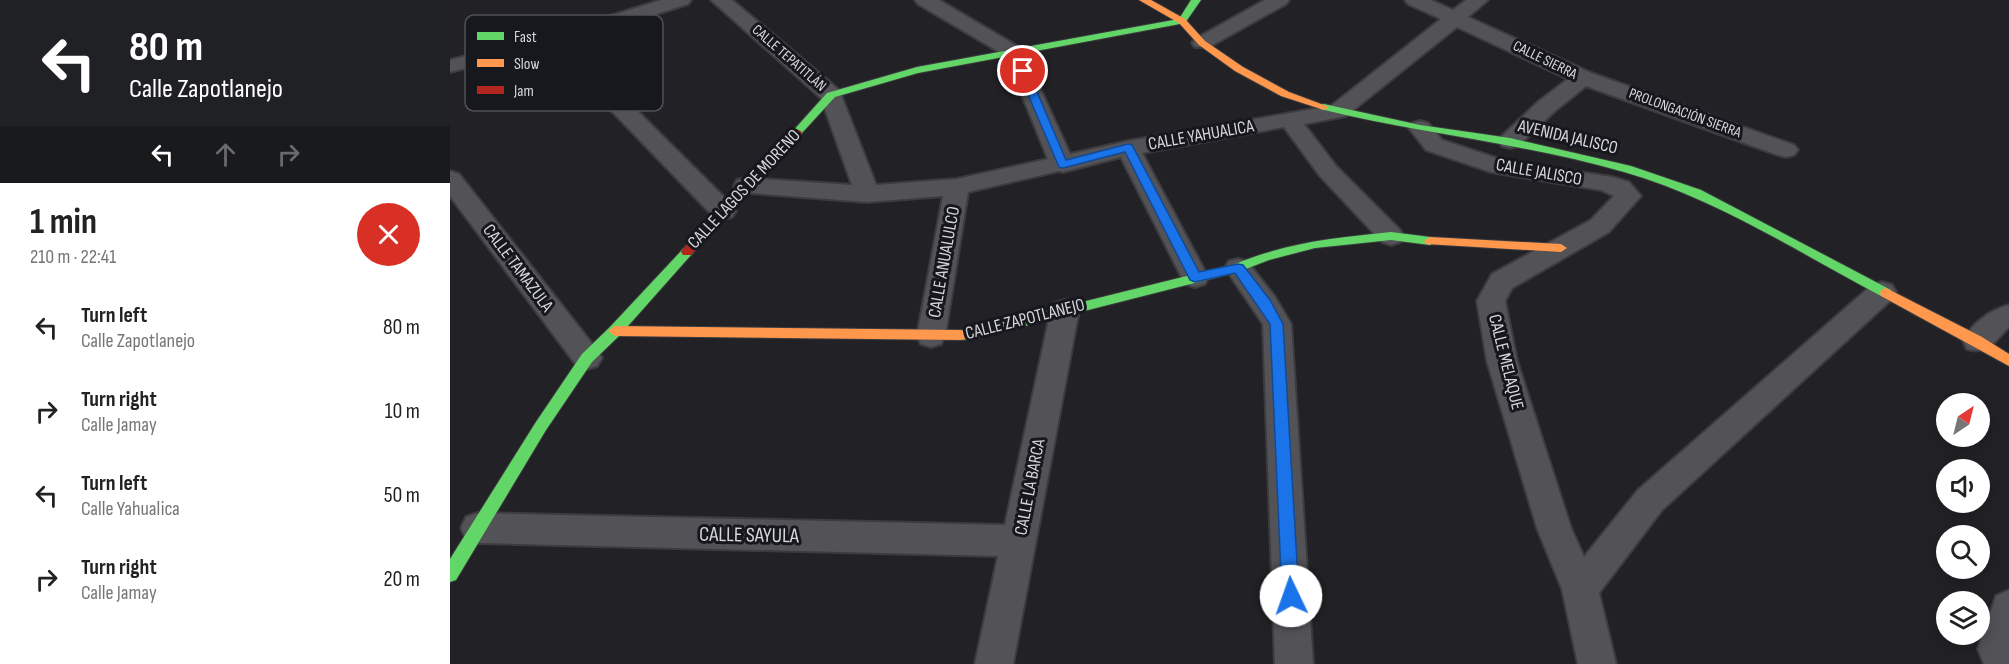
<!DOCTYPE html>
<html lang="en">
<head>
<meta charset="utf-8">
<style>
  body { margin:0; font-family:"Sofia Sans Condensed",sans-serif; background:#f6f6f6; color:#222; height:100vh; display:flex; flex-direction:column; font-size:22px; white-space:nowrap }
  * { box-sizing:border-box; margin:0 }
  p { font-size:20px; color:#767676 }
  .icon { flex:none; width:33px; height:33px; fill:none; stroke:currentColor; stroke-width:2; stroke-linecap:round; stroke-linejoin:round }
  .map { position:relative; flex:1; overflow:hidden }
  .drawer { display:flex; flex-direction:column; background:#fff; width:450px }
  .drawer>* { flex:none }
  .top-card { background:#202124; color:#fff; overflow:hidden }
  .needle { width:39px; rotate:35deg }
  .controls { position:absolute; left:1486px; top:393px; display:grid; gap:12px }
  .controls a { display:grid; place-items:center; width:54px; height:54px; border-radius:50%; background:#fff; box-shadow:0 3px 15px #0003; font-size:30px }
  .pin { position:absolute; display:grid; place-items:center; width:51px; height:51px; color:#fff; margin:-26px; border:3px solid #fff; border-radius:50%; box-shadow:0 2px 6px #0007 }
  .me { position:absolute; width:66px; margin:-33px; rotate:357deg; stroke-linejoin:round; filter:drop-shadow(0 0 4px #0008) }
  .turn { display:flex; align-items:center; gap:21px; height:126px; padding:0 30px; font-size:27px }
  .turn .icon { width:78px; height:78px; stroke-width:2.5 }
  .turn b { display:block; font-size:42px; line-height:51px }
  .lanes { display:flex; align-items:center; height:57px; padding:0 30px; background:#0003; justify-content:center; gap:30px; direction:ltr }
  .lanes .off { opacity:.35 }
  .round { display:grid; place-items:center; flex:none; width:63px; height:63px; border-radius:32px; background:#f6f6f6 }
  .overview { display:flex; align-items:center; justify-content:space-between; height:102px; padding:0 30px }
  h1 { font-size:36px; font-weight:700; line-height:45px }
  ul { padding:0; list-style:none }
  li { display:flex; align-items:center; gap:18px; height:84px; padding:0 30px }
  li div { flex:1 }
  li b { display:block; font-size:22px }
  li em { font-style:normal }
  main { display:flex; flex:1; min-height:0 }
  .map>svg:first-child { display:block }
</style>
</head>
<body>
<main>
<section class="drawer">
<div class="top-card">
<div class="turn"><svg class="icon" aria-label="left" viewBox="0 0 24 24"><path d="M17 20v-9H6M10 6l-5 5 5 5"/></svg><div><b>80 m</b>Calle Zapotlanejo</div></div>
<div class="lanes"><svg class="icon" aria-label="left" viewBox="0 0 24 24"><path d="M17 20v-9H6M10 6l-5 5 5 5"/></svg><svg class="icon off" aria-label="ahead" viewBox="0 0 24 24"><path d="M12 20V5M6 11l6-6 6 6"/></svg><svg class="icon off" aria-label="right" viewBox="0 0 24 24"><path d="M7 20v-9h11M14 6l5 5-5 5"/></svg></div>
</div>
<div class="overview"><div><h1>1 min</h1><p>210 m · 22:41</p></div><a class="round" style="background:#d93025;color:#fff"><svg class="icon" aria-label="close" viewBox="0 0 24 24"><path d="M6 6l12 12M18 6L6 18"/></svg></a></div>
<ul>
<li><svg class="icon" aria-label="left" viewBox="0 0 24 24"><path d="M17 20v-9H6M10 6l-5 5 5 5"/></svg><div><b>Turn left</b><p>Calle Zapotlanejo</p></div><em>80 m</em></li>
<li><svg class="icon" aria-label="right" viewBox="0 0 24 24"><path d="M7 20v-9h11M14 6l5 5-5 5"/></svg><div><b>Turn right</b><p>Calle Jamay</p></div><em>10 m</em></li>
<li><svg class="icon" aria-label="left" viewBox="0 0 24 24"><path d="M17 20v-9H6M10 6l-5 5 5 5"/></svg><div><b>Turn left</b><p>Calle Yahualica</p></div><em>50 m</em></li>
<li><svg class="icon" aria-label="right" viewBox="0 0 24 24"><path d="M7 20v-9h11M14 6l5 5-5 5"/></svg><div><b>Turn right</b><p>Calle Jamay</p></div><em>20 m</em></li>
</ul>
</section>
<div class="map">
<svg width="1559" height="664" viewBox="0 0 1559 664">
  <rect width="100%" height="100%" fill="#222226"/>
  <g fill="none" stroke-linecap="round" stroke-linejoin="round">
    <g stroke="#3c3c40" stroke-width="4">
      <g id="street">
        <path d="M 211,0 L 241,0 L 238,4 L 118,42 L 282,205 L 286,211 L 282,217 L 273,219 L 264,217 L 100,47 L 0,72 L 0,60 L 97,36 Z"/>
        <path d="M 261,0 L 282,0 L 389,90 L 426,185 L 507,179 L 598,159 L 556,56 L 468,4 L 465,0 L 489,0 L 572,49 L 620,154 L 678,141 L 881,106 L 991,19 L 958,4 L 955,0 L 981,0 L 1003,10 L 1016,0 L 1038,0 L 1018,17 L 1141,73 L 1344,145 L 1348,150 L 1344,155 L 1336,157 L 1328,155 L 1136,86 L 1105,111 L 1068,146 L 1060,148 L 1052,146 L 1048,141 L 1052,136 L 1089,101 L 1118,79 L 1007,27 L 896,116 L 854,124 L 886,166 L 950,230 L 954,236 L 950,242 L 941,245 L 932,242 L 870,176 L 834,127 L 692,153 L 758,277 L 755,284 L 745,287 L 735,284 L 671,157 L 613,172 L 609,171 L 518,192 L 495,336 L 491,344 L 481,347 L 471,344 L 467,336 L 493,196 L 417,202 L 287,192 L 284,186 L 287,180 L 296,178 L 402,185 L 371,98 Z"/>
        <path d="M 815,0 L 839,0 L 836,4 L 759,47 L 745,47 L 742,43 L 745,39 Z"/>
        <path d="M 970,121 L 978,123 L 992,140 L 1052,160 L 1162,177 L 1179,182 L 1191,196 L 1159,232 L 1062,288 L 1055,301 L 1067,361 L 1121,528 L 1134,557 L 1188,490 L 1422,285 L 1432,282 L 1442,285 L 1446,292 L 1442,299 L 1212,510 L 1149,593 L 1166,664 L 1128,664 L 1112,589 L 1087,528 L 1037,361 L 1027,301 L 1042,274 L 1141,220 L 1164,196 L 1151,190 L 1041,172 L 976,150 L 959,128 L 962,123 Z"/>
        <path d="M 0,171 L 9,174 L 147,350 L 152,358 L 147,366 L 137,369 L 127,366 L 0,196 Z"/>
        <path d="M 788,259 L 797,261 L 825,297 L 841,324 L 863,664 L 825,664 L 813,324 L 775,268 L 779,261 Z"/>
        <path d="M 615,300 L 625,303 L 629,310 L 563,664 L 525,664 L 548,556 L 28,543 L 16,539 L 11,528 L 16,517 L 28,513 L 555,525 L 601,310 L 605,303 Z"/>
        <path d="M 1559,305 L 1559,327 C 1545,341 1538,355 1517,349 L 1513,341 C 1522,323 1540,310 1559,305 Z"/>
        <path d="M 1559,590 L 1559,664 L 1534,664 L 1528,649 L 1546,596 Z"/>
      </g>
    </g>
    <g stroke="#3c3c40" stroke-width="2">
      <g id="fast">
        <path d="M 741,0 L 751,0 L 735,23 L 468,73 L 385,97 L 351,134 L 347,135 L 342,132 L 377,93 L 467,67 L 729,19 Z"/>
        <path d="M 874,104 L 970,125 L 1060,138 L 1181,166 L 1251,190 L 1441,290 L 1442,293 L 1436,298 L 1431,296 C 1348,252 1265,198 1174,172 C 1074,143 971,134 870,109 L 870,105 Z"/>
        <path d="M 941,232 L 980,237 L 986,241 L 980,245 L 941,240 L 865,248 L 819,260 L 788,272 L 520,340 L 505,339 L 503,335 L 505,331 L 520,330 L 785,264 C 839,242 884,238 941,232 Z"/>
        <path d="M 237,248 L 243,252 L 241,255 L 170,335 L 142,362 L 96,430 L 6,580 L 0,582 L 0,559 L 86,422 L 132,354 L 160,327 L 233,249 Z"/>
      </g>
    </g>
    <g stroke="#3c3c40" stroke-width="2">
      <g id="slow">
        <path d="M 689,0 L 701,0 L 735,19 L 755,41 L 793,67 L 839,92 L 879,107 L 874,110 L 831,96 L 785,71 L 749,45 L 729,23 Z"/>
        <path d="M 980,237 L 1111,244 L 1117,248 L 1111,252 L 976,244 L 974,241 Z"/>
        <path d="M 1436,288 L 1532,337 L 1559,354 L 1559,366 L 1431,296 L 1430,293 L 1431,290 Z"/>
        <path d="M 165,326 L 510,330 L 515,331 L 517,335 L 515,339 L 510,340 L 165,336 L 158,331 Z"/>
      </g>
    </g>
    <g stroke="#3c3c40" stroke-width="2">
      <path id="jam" d="M 347,129 L 352,132 L 351,134 L 241,255 L 233,255 L 231,252 L 233,249 L 343,130 Z"/>
    </g>
    <use href="#street" fill="#535256" fill-rule="evenodd"/>
    <use href="#fast" fill="#63d668" fill-rule="evenodd"/>
    <use href="#slow" fill="#ff974d" fill-rule="evenodd"/>
    <use href="#jam" fill="#b3261e" fill-rule="evenodd"/>
  </g>
  <path fill="#1a73e8" stroke="#114b97" stroke-width="1.5" d="M 573,68 L 578,71 L 616,160 L 678,144 L 682,145 L 749,272 L 788,264 L 793,265 L 820,300 L 833,324 L 849,596 L 847,602 L 841,604 L 834,602 L 832,596 L 820,324 L 785,273 L 745,282 L 740,280 L 675,152 L 613,168 L 609,167 L 568,71 Z"/>
  <g text-anchor="middle" dominant-baseline="central" stroke-width="6" stroke-linejoin="round" paint-order="stroke">
    <g font-size="15" fill="#d6d6dc" stroke="#17171e">
      <text transform="translate(339 58) rotate(41)">CALLE TEPATITLÁN</text>
      <text transform="translate(1095 60) rotate(26)">CALLE SIERRA</text>
      <text transform="translate(1235 113) rotate(20)">PROLONGACIÓN SIERRA</text>
    </g>
    <g font-size="18" fill="#d6d6dc" stroke="#17171e">
      <text transform="translate(751 135) rotate(-10)">CALLE YAHUALICA</text>
      <text transform="translate(1118 137) rotate(13)">AVENIDA JALISCO</text>
      <text transform="translate(1089 172) rotate(10)">CALLE JALISCO</text>
      <text transform="translate(294 189) rotate(-47)">CALLE LAGOS DE MORENO</text>
      <text transform="translate(494 262) rotate(-80)">CALLE ANUALULCO</text>
      <text transform="translate(68 268) rotate(53)">CALLE TAMAZULA</text>
      <text transform="translate(575 319) rotate(-14)">CALLE ZAPOTLANEJO</text>
      <text transform="translate(1056 362) rotate(76)">CALLE MELAQUE</text>
      <text transform="translate(580 487) rotate(-79)">CALLE LA BARCA</text>
    </g>
    <g font-size="21" fill="#d6d6dc" stroke="#17171e">
      <text transform="translate(299 535) rotate(1)">CALLE SAYULA</text>
    </g>
  </g>
  <rect x="15" y="15" width="198" height="96" rx="9" fill="#17171e" stroke="#505057" stroke-width="1.5"/>
  <rect x="27" y="32" width="27" height="8" fill="#63d668"/>
  <rect x="27" y="59" width="27" height="8" fill="#ff974d"/>
  <rect x="27" y="86" width="27" height="8" fill="#b3261e"/>
  <g font-size="16" fill="#d6d6dc">
    <text x="64" y="42">Fast</text>
    <text x="64" y="69">Slow</text>
    <text x="64" y="96">Jam</text>
  </g>
</svg>
<div class="controls">
<a><svg class="needle" viewBox="-14 -14 28 28"><path d="M0-13l5 13h-10z" fill="#e53935"/><path d="M0 13l5-13h-10z" fill="#767676"/></svg></a>
<a><svg class="icon" aria-label="sound" viewBox="0 0 24 24"><path d="M4 9h4l5-4v14l-5-4H4zM17 9q2 3 0 6"/></svg></a>
<a><svg class="icon" aria-label="search" viewBox="0 0 24 24"><circle cx="10" cy="10" r="6"/><path d="M15 15l6 6"/></svg></a>
<a><svg class="icon" aria-label="layers" viewBox="0 0 24 24"><path d="M12 4l9 5-9 5-9-5zM3 14l9 5 9-5"/></svg></a>
</div>
<div class="pin" style="left:573px;top:71px;background:#d93025"><svg class="icon" aria-label="arrive" viewBox="0 0 24 24"><path d="M6 21V4h12l-3 4 3 4H6"/></svg></div>
<svg class="me" style="left:841px;top:596px" viewBox="-20 -20 40 40"><circle r="19" fill="#fff"/><path d="M0-13L10 11 0 6-10 11z" fill="#1a73e8"/></svg>
</div>
</main>
</body>
</html>
